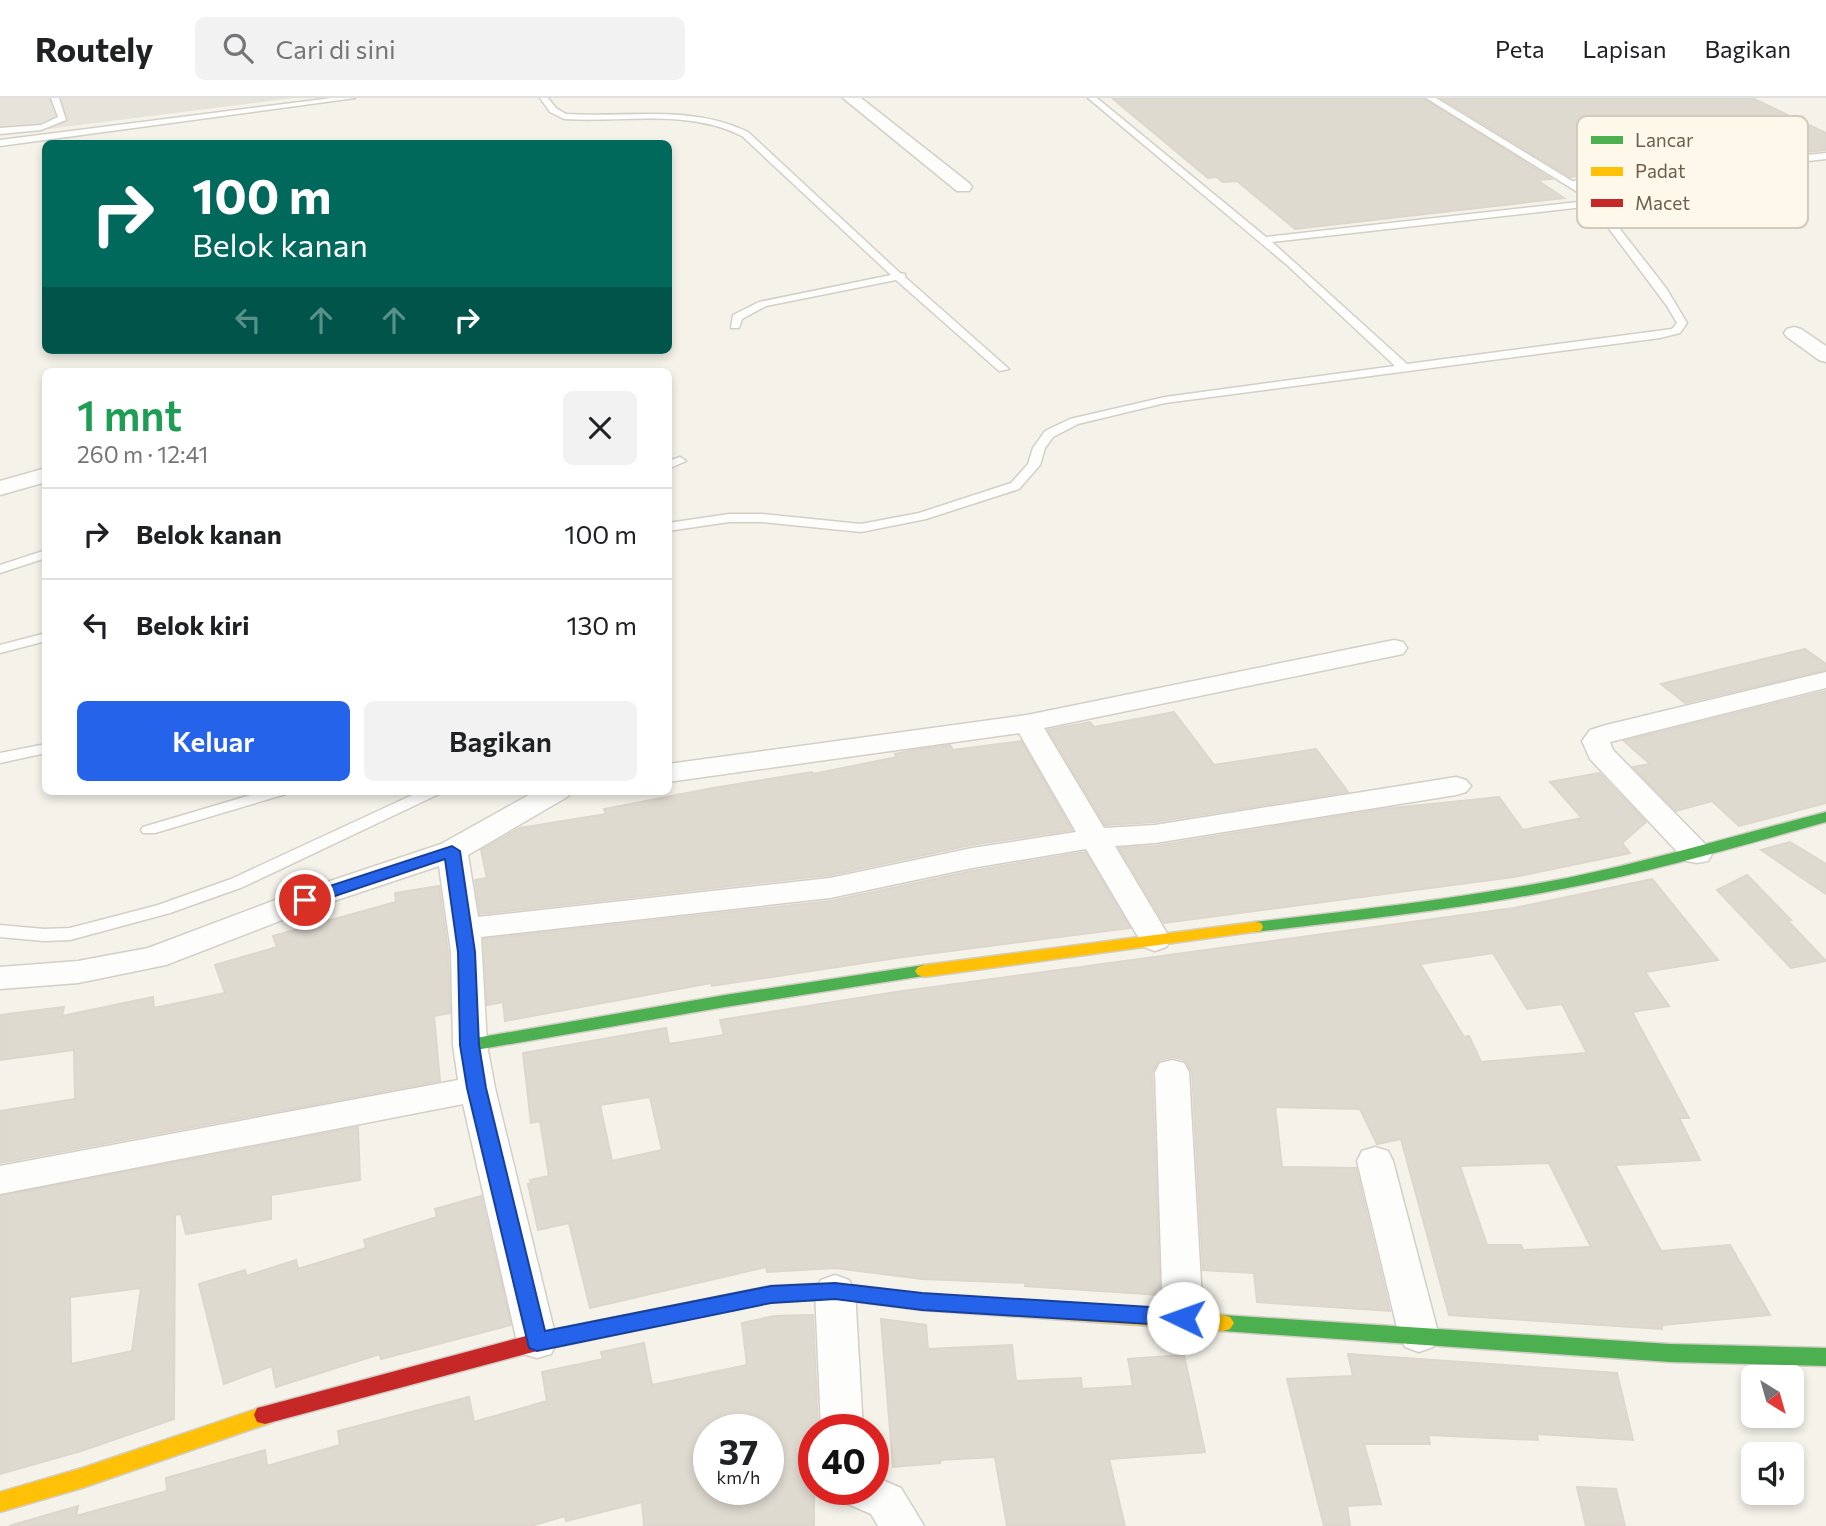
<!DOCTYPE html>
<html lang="id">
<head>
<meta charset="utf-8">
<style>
  body { margin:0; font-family:Commissioner,sans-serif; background:#f2f2f2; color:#202124; height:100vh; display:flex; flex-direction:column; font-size:26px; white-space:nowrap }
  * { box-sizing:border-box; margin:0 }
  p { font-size:23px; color:#757577 }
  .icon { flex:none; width:38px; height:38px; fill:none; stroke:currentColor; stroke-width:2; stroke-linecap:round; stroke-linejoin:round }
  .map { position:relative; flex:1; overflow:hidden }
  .drawer { position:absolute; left:42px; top:270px; width:630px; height:427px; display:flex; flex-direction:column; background:#fff; border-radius:10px; box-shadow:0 4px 10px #0003 }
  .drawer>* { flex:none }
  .banner { position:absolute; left:42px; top:42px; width:630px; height:214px; border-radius:10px; box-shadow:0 4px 10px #0003; background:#00695c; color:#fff; overflow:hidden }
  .needle { width:46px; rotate:143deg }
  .controls { position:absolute; left:1741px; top:1267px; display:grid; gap:14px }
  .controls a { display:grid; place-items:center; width:63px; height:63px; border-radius:10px; background:#fff; box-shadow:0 4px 10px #0003; font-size:35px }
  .speed { position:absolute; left:693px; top:1316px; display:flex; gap:14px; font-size:35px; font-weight:700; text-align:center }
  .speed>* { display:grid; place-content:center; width:91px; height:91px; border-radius:50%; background:#fff; box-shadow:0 4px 10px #0003; line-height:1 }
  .speed small { font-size:18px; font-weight:400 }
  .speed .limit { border:10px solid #d22; background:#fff; color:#111 }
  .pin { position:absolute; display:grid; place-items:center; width:60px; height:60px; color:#fff; margin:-30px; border:4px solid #fff; border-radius:50%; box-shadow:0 2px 7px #0007 }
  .me { position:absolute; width:77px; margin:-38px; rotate:273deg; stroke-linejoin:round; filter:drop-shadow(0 0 5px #0008) }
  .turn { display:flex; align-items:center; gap:24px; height:147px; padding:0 35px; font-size:32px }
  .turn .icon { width:91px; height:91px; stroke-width:2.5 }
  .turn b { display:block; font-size:49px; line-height:60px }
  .lanes { display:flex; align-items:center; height:66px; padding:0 35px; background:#0003; justify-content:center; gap:35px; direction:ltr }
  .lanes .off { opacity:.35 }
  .round { display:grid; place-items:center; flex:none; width:74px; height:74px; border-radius:10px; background:#f2f2f2 }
  .headline { display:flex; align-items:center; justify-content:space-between; height:119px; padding:0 35px }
  h1 { font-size:42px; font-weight:600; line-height:52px; color:#1e9e55 }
  .button { display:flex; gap:14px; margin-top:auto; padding:14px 35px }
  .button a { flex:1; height:80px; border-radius:10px; background:#2563eb; color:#fff; font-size:28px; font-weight:600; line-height:80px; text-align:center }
  .button a+a { background:#f2f2f2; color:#202124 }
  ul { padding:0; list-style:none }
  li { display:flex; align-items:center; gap:21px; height:91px; padding:0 35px; border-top:2px solid #e0e0e0 }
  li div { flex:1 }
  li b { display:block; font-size:26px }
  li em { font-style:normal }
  header { display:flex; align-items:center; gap:42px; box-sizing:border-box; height:98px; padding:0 35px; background:#fff; border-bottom:2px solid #e0e0e0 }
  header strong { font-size:33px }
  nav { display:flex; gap:38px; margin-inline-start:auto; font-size:24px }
  .search { width:490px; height:63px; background:#f2f2f2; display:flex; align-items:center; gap:18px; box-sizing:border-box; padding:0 24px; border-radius:10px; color:#757577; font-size:26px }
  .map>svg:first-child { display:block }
</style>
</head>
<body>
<header>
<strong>Routely</strong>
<div class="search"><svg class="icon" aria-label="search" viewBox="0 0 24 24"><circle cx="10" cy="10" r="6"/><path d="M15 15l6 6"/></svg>Cari di sini</div>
<nav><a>Peta</a><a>Lapisan</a><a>Bagikan</a></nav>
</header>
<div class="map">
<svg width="1826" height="1428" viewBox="0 0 1826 1428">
  <rect width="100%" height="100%" fill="#f4f2e9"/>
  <path fill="#e6e3da" d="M 0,0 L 294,0 L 0,37 Z"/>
  <g fill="#dfdad0" stroke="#dcd6cc" stroke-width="2" fill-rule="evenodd">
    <path d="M 1112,0 L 1424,0 L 1551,81 L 1537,82 L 1564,100 L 1295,131 L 1237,83 L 1223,84 L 1217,79 L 1208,80 Z"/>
    <path d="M 1441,0 L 1752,0 L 1826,35 L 1826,52 L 1570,79 Z"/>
    <path d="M 1805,551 L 1826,566 L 1826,572 L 1685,605 L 1661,586 Z"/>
    <path d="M 1826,593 L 1826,705 L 1739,728 L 1712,703 L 1676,713 L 1633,669 L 1650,666 L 1624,643 Z"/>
    <path d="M 1174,614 L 1214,667 L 1316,651 L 1348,694 L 1155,724 L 1105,727 L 1048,632 L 1090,624 L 1094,629 Z"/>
    <path d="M 1021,643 L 1072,732 L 971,747 L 830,777 L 480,816 L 475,782 L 487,780 L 481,752 L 520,730 L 606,716 L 604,711 L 713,690 L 812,674 L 813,676 L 897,659 L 895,656 L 914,652 L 950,647 L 953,652 Z"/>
    <path d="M 1599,675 L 1646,724 L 1622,745 L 1630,755 L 1514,779 L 1164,825 L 1119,750 L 1155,748 L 1383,711 L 1499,699 L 1523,732 L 1582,720 L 1550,684 Z"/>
    <path d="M 1790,744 L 1826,766 L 1826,796 L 1761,752 Z"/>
    <path d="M 1085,754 L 1130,830 L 896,860 L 712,888 L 711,885 L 505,923 L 503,904 L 487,907 L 484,841 L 831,803 L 972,773 Z"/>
    <path d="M 1747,777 L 1791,822 L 1787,822 L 1826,863 L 1791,870 L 1717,792 Z"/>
    <path d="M 1652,781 L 1718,862 L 1645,874 L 1669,908 L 1632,914 L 1689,1020 L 1679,1020 L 1700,1062 L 1615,1067 L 1661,1153 L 1730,1147 L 1770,1217 L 1662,1227 L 1662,1231 L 1449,1217 L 1401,1041 L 1377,1046 L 1360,1011 L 1275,1009 L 1282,1069 L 1356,1070 L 1390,1213 L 1257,1204 L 1254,1175 L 1203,1172 L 1192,974 L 1185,962 L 1173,959 L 1159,962 L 1152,974 L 1160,1197 L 1025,1188 L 1026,1185 L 922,1181 L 835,1170 L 767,1174 L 766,1169 L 590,1210 L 569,1125 L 538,1132 L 528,1086 L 531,1085 L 530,1082 L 549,1078 L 540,1023 L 531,1025 L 523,955 L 666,930 L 669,946 L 724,937 L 720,922 L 896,894 L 1514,810 ZM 1493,855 L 1527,911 L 1562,906 L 1587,955 L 1481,964 L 1469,938 L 1464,939 L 1420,866 ZM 650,999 L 662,1052 L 612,1063 L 600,1007 ZM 1549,1065 L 1591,1149 L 1523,1152 L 1521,1147 L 1487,1147 L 1460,1068 Z"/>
    <path d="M 439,788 L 448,854 L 450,915 L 434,918 L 440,983 L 0,1065 L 0,1013 L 75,1001 L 74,952 L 0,962 L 0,917 L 64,909 L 62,918 L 153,899 L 154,910 L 225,895 L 215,867 L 277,849 L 273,838 L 396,804 L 395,795 Z"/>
    <path d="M 358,1029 L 360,1082 L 271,1097 L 271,1121 L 186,1136 L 181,1116 L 175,1117 L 174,1321 L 81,1353 L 0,1376 L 0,1098 ZM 141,1190 L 132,1253 L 71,1266 L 70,1199 Z"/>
    <path d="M 481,1098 L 511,1227 L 381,1261 L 380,1256 L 276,1289 L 272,1268 L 224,1286 L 199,1186 L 245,1172 L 246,1178 L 296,1162 L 298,1171 L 366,1150 L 364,1142 L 437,1119 L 435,1111 Z"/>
    <path d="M 813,1217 L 818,1332 L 814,1332 L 814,1428 L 644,1428 L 642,1404 L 566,1423 L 565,1418 L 531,1428 L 9,1428 L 78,1408 L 76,1418 L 167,1393 L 166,1380 L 265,1352 L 267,1368 L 340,1347 L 338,1333 L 469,1299 L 474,1324 L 547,1303 L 542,1274 L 603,1261 L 601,1254 L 644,1245 L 652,1287 L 747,1267 L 742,1225 L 774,1218 ZM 709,1332 L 768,1332 L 768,1391 L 709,1391 Z"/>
    <path d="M 881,1221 L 926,1227 L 928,1251 L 1012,1247 L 1016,1283 L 1081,1280 L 1082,1291 L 1133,1288 L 1128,1261 L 1184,1257 L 1205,1354 L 1109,1361 L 1125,1428 L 1007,1428 L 995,1359 L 940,1362 L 940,1365 L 893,1369 Z"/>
    <path d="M 1348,1256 L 1617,1275 L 1633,1342 L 1537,1336 L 1538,1342 L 1428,1337 L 1430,1346 L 1364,1346 L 1381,1406 L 1347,1408 L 1350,1428 L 1324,1428 L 1287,1281 L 1353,1278 Z"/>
    <path d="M 1577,1389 L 1616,1391 L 1625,1428 L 1586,1428 Z"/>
  </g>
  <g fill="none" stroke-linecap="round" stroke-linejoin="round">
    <g stroke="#d3cfc7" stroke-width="3">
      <g id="lane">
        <path d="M 51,0 L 59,0 L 66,22 L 41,32 L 0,36 L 0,30 L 41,27 L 58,19 Z"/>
        <path d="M 332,0 L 355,0 L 0,48 L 0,42 Z"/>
        <path d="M 540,0 L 548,0 L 556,10 L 566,16 C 628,20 690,6 748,34 L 900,175 L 905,176 L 905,179 L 1009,271 L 999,273 L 896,182 L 766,208 L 742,221 L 739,230 L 731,230 L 733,217 L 759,204 L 891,177 L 742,38 C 686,10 624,25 564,21 L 550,14 Z"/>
        <path d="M 1088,0 L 1097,0 L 1266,139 L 1587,103 L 1579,95 L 1426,0 L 1436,0 L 1572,83 L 1826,55 L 1826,61 L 1580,88 L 1598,103 L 1666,190 L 1687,225 L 1680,235 L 1660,240 L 1165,305 L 1078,326 L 1053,339 L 1045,350 L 1040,367 L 1019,391 L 926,421 L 861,434 L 762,424 L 729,424 L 668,433 L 668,425 L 729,416 L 762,416 L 861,426 L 919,415 L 1011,385 L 1028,366 L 1033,350 L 1045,333 L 1070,321 L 1165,299 L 1395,268 L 1287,167 ZM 1592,108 L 1667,208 L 1677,225 L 1672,231 L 1407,266 L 1272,144 Z"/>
        <path d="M 680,359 L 686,363 L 668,371 L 668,363 Z"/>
        <path d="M 46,452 L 46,460 L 0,475 L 0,467 Z"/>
        <path d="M 46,535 L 46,543 L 0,555 L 0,547 Z"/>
        <path d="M 46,646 L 46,655 L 0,665 L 0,655 Z"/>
        <path d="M 264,693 L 289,693 L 286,696 L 155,735 L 143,735 L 141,732 L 143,729 Z"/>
        <path d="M 421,693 L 442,693 L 439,696 L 243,789 L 170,815 L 70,842 L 44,843 L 0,839 L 0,827 L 44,831 L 70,830 L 158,807 L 231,781 Z"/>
      </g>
    </g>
    <g stroke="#d3cfc7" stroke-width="3">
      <g id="street">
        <path d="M 843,0 L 861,0 L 969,85 L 972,89 L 969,93 L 957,93 Z"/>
        <path d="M 1794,229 L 1801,231 L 1826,248 L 1826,264 L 1819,262 L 1787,239 L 1784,235 L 1787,231 Z"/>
        <path d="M 46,370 L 46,384 L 0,397 L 0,383 Z"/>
        <path d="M 1394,542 L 1403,544 L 1407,550 L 1403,556 L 1044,630 L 1104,730 L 1155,727 L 1456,679 L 1466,682 L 1471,688 L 1466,694 L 1456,697 L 1155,745 L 1115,748 L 1171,842 L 1166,849 L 1155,853 L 1144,849 L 1086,751 L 972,770 L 830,800 L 481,839 L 487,947 L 495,990 L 557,1244 L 551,1256 L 537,1260 L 523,1256 L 517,1244 L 463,1006 L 0,1096 L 0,1068 L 458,982 L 453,947 L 451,854 L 439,768 L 316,809 L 166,867 L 78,885 L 0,891 L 0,869 L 78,863 L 148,850 L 294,795 L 441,746 L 536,693 L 572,693 L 567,699 L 468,757 L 478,819 L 830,780 L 972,750 L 1076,734 L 1019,635 L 668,684 L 668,666 L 1027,617 Z"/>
        <path d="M 1826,574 L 1826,590 L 1610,644 L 1613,652 L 1708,749 L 1712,756 L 1708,763 L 1697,765 L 1686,763 L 1590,661 L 1582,643 L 1590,632 L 1606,627 Z"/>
        <path d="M 1172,962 L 1184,965 L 1189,974 L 1203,1220 L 1197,1231 L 1183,1236 L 1169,1231 L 1163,1220 L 1155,974 L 1160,965 Z"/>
        <path d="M 1375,1049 L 1388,1053 L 1393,1063 L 1439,1238 L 1433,1249 L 1419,1254 L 1405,1249 L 1399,1238 L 1357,1063 L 1362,1053 Z"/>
        <path d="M 835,1177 L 849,1182 L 855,1193 L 863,1332 L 821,1332 L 815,1193 L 821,1182 Z"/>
        <path d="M 873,1378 L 901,1390 L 924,1428 L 878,1428 L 871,1416 L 843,1404 L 837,1391 L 873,1391 Z"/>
      </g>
    </g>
    <g stroke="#d2cec5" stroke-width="3">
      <g id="fast">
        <path d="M 1826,714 L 1826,724 C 1740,748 1654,773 1567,790 C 1464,811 1359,822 1255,834 L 1247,829 L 1255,824 C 1359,812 1464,800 1567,780 C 1655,762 1740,736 1826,714 Z"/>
        <path d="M 924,867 L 930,869 L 933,873 L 930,877 L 725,909 L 470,953 L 464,951 L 461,947 L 464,943 L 470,941 L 725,897 Z"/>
        <path d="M 1223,1217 L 1670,1246 L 1826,1250 L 1826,1268 L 1670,1264 L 1223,1233 L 1216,1231 L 1212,1225 L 1216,1219 Z"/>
      </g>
    </g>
    <g stroke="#d2cec5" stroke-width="3">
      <g id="slow">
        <path d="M 1255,824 L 1261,825 L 1263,829 L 1261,833 L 924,879 L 918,877 L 915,873 L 918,869 L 924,867 Z"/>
        <path d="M 835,1185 L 922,1196 L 1223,1217 L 1230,1219 L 1234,1225 L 1230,1231 L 1223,1233 L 922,1212 L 835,1201 L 771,1204 L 722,1214 L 715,1212 L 712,1206 L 715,1200 L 722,1198 L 771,1188 Z"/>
        <path d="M 265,1308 L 273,1310 L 276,1317 L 273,1324 L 82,1390 L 0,1414 L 0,1394 L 82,1370 Z"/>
      </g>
    </g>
    <g stroke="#d2cec5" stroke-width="3">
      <path id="jam" d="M 722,1198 L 729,1200 L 732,1206 L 729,1212 L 722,1214 L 537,1253 L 265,1326 L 257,1324 L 254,1317 L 257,1310 L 265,1308 L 537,1235 Z"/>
    </g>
    <use href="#lane" fill="#fdfdfc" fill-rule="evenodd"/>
    <use href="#street" fill="#fdfdfc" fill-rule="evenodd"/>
    <use href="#fast" fill="#4caf50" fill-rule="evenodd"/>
    <use href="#slow" fill="#ffc107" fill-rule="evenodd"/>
    <use href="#jam" fill="#c62828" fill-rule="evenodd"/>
  </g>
  <path fill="#2563eb" stroke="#184099" stroke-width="2" d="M 452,748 L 460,753 L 475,854 L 479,947 L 486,990 L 545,1233 L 771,1188 L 835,1185 L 922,1195 L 1183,1211 L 1191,1214 L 1194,1220 L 1191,1226 L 1183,1228 L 922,1212 L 835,1201 L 771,1205 L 537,1253 L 529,1250 L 467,990 L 460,947 L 458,854 L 445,761 L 311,806 L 299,806 L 296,802 L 299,798 Z"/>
  <rect x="1577" y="18" width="231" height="112" rx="10" fill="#fdf8ea" stroke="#d2cabb" stroke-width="2"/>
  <rect x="1591" y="38" width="32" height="8" fill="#4caf50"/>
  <rect x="1591" y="69" width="32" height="9" fill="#ffc107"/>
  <rect x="1591" y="101" width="32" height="8" fill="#c62828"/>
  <g font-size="19" fill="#6e5f4d">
    <text x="1635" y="49">Lancar</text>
    <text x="1635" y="80">Padat</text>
    <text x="1635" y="112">Macet</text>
  </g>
</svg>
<div class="controls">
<a><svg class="needle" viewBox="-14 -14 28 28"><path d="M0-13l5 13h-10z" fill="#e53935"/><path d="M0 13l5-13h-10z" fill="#757577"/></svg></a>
<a><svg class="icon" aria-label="sound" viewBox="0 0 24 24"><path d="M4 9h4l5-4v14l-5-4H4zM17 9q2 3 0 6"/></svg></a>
</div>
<div class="speed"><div>37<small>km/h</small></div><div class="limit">40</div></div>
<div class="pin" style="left:305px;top:802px;background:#d93025"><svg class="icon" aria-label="arrive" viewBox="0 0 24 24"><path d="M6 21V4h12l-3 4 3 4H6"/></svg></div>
<svg class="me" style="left:1183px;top:1220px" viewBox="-20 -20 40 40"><circle r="19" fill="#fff"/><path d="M0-13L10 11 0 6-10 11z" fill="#2563eb"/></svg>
<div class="banner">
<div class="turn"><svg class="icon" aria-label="right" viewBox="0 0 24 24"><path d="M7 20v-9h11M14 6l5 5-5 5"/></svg><div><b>100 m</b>Belok kanan</div></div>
<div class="lanes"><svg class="icon off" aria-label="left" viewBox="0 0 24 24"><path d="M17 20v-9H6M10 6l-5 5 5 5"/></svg><svg class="icon off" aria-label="ahead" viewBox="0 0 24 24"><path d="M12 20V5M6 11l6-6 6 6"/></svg><svg class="icon off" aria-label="ahead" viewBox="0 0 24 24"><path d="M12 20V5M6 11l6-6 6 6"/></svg><svg class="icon" aria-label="right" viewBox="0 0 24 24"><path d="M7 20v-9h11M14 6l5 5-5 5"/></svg></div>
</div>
<section class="drawer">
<div class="headline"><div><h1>1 mnt</h1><p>260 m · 12:41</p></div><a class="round"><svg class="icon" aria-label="close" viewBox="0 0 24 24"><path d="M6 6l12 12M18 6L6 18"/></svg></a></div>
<ul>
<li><svg class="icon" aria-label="right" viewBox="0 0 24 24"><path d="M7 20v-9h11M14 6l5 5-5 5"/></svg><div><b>Belok kanan</b></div><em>100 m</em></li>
<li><svg class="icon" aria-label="left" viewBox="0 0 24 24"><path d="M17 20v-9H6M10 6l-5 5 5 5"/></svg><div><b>Belok kiri</b></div><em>130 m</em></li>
</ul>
<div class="button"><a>Keluar</a><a>Bagikan</a></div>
</section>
</div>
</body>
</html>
